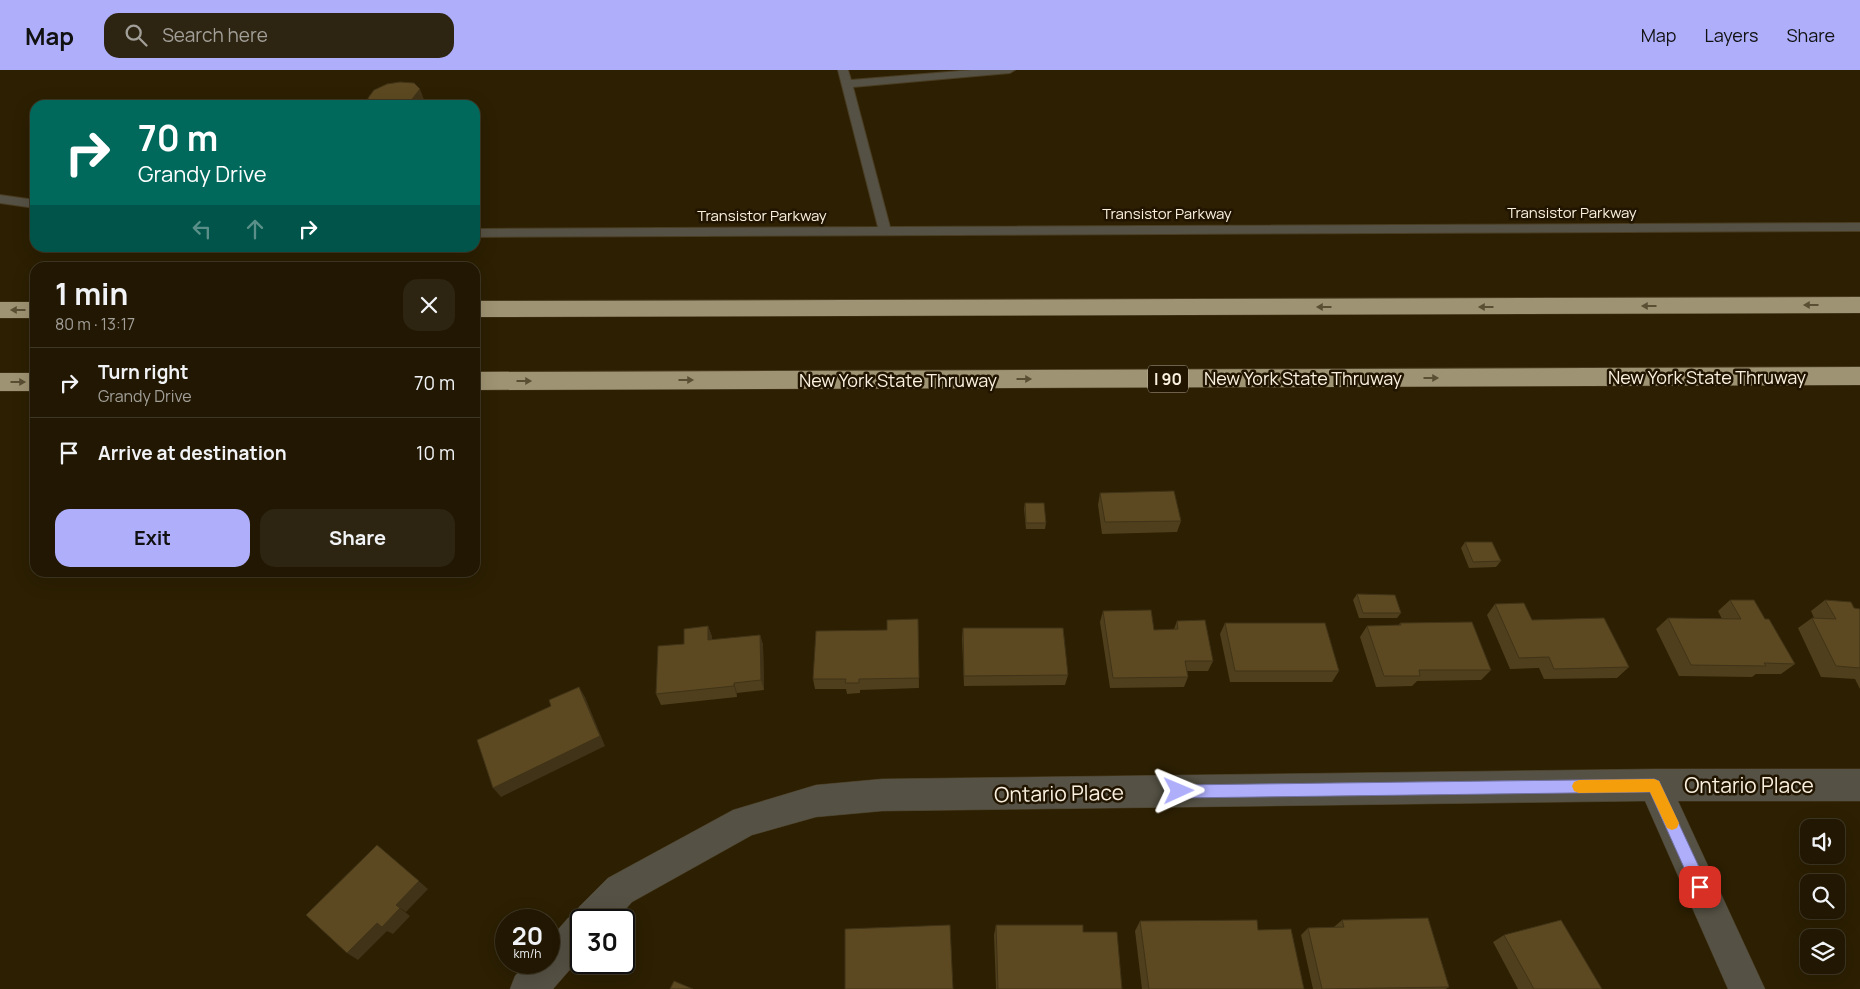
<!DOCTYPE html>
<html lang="en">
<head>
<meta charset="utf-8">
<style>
  body { margin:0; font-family:Manrope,sans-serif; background:#2d2411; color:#f1f3f6; height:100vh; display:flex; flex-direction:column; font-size:19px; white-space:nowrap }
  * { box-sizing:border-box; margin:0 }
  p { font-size:16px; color:#a29f99 }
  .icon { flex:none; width:28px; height:28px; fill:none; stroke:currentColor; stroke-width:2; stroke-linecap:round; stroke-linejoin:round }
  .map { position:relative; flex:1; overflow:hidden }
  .side { position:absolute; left:30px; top:192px; width:450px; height:315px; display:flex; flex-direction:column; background:#211702; border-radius:15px; box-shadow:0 5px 20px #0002,0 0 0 1px #3e3624 }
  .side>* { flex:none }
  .hud { position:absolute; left:30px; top:30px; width:450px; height:152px; border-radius:15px; box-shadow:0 5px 20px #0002,0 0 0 1px #3e3624; background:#00695c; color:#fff; overflow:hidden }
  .controls { position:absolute; left:1800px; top:749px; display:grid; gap:10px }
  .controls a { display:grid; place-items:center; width:45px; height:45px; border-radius:10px; background:#211702; box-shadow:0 5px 20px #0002,0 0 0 1px #3e3624; font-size:25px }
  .speed { position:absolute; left:495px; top:839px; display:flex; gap:10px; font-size:25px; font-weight:700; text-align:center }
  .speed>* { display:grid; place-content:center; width:65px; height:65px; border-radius:50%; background:#211702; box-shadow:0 5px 20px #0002,0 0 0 1px #3e3624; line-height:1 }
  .speed small { font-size:12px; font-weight:400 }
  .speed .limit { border:2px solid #111; border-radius:8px; background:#fff; color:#111 }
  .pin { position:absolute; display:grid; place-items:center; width:42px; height:42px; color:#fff; margin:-21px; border-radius:10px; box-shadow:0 2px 8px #0006 }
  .me { position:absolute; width:55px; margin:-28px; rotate:89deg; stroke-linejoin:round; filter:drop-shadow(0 0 4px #0008) }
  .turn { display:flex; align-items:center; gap:18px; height:105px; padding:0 25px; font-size:22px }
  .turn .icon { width:65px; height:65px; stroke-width:2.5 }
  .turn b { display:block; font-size:35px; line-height:42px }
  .lanes { display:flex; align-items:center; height:48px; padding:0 25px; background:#0003; justify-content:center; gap:25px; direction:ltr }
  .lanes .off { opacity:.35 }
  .round { display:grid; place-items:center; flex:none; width:52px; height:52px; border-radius:15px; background:#2d2411 }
  .headline { display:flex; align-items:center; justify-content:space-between; height:85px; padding:0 25px }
  h1 { font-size:30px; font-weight:700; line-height:38px }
  .cta { display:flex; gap:10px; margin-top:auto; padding:10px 25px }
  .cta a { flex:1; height:58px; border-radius:15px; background:#aeaefb; color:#111; font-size:20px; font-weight:700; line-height:58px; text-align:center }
  .cta a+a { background:#2d2411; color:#f1f3f6 }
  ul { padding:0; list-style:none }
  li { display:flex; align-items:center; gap:15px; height:70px; padding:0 25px; border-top:1px solid #3e3624 }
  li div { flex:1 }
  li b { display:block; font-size:19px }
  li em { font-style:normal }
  header { display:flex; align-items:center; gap:30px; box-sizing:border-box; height:70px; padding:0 25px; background:#aeaefb; color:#111 }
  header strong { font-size:24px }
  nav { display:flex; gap:28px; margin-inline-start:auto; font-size:18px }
  .search { width:350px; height:45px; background:#2d2411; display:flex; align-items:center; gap:12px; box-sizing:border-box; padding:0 18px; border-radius:15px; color:#a29f99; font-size:19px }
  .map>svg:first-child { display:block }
</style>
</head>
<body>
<header>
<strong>Map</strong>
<div class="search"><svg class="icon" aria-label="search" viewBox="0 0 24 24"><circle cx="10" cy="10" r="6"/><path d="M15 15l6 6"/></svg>Search here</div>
<nav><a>Map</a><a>Layers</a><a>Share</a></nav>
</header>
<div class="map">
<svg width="1860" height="919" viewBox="0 0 1860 919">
  <rect width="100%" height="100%" fill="#2c1f02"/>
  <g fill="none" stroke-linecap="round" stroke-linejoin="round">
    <g stroke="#493c21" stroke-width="2">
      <g id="service">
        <path d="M 838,0 L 848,0 L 851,10 L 972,0 L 1015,0 L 1010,3 L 853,17 L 890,157 L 1860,153 L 1860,161 L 475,167 L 475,159 L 878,157 Z"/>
        <path d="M 0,125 L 35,130 L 35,138 L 0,133 Z"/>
      </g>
    </g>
    <g stroke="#493c21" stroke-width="1">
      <path id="minor" d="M 1654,699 L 1860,699 L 1860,731 L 1678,731 L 1765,919 L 1728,919 L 1645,731 L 882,741 L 816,747 L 752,765 L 632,832 L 616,850 L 581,850 L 581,887 L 553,919 L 510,919 L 515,906 L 527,892 L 549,892 L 549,870 L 568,848 L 576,845 L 579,837 L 608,808 L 733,740 L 816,715 L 882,709 Z"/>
    </g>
    <g stroke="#493c21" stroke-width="1">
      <g id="motorway">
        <path d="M 1860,227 L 1860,243 L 475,247 L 475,231 Z"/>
        <rect x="0" y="232" width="35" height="16"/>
        <path d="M 1860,297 L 1860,315 L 475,320 L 475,302 Z"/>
        <rect x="0" y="303" width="35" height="18"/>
      </g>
    </g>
    <use href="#service" fill="#555144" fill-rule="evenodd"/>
    <use href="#minor" fill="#555144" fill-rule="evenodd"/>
    <use href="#motorway" fill="#9e9372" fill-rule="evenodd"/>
  </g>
  <g fill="#4f3f1c">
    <path d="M 1100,423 L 1181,451 L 1177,462 L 1102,464 L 1098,435 Z"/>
    <path d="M 1025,433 L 1046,453 L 1045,459 L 1026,459 L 1024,439 Z"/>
    <path d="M 1465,472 L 1501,491 L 1496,497 L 1469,498 L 1461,478 Z"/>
    <path d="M 1357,524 L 1401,543 L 1397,548 L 1359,548 L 1353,530 Z"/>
    <path d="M 1730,530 L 1765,549 L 1795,594 L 1781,604 L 1756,604 L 1752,607 L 1679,606 L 1656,559 L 1668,548 L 1722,549 L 1718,541 Z"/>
    <path d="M 1825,530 L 1854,538 L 1860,539 L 1860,619 L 1855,609 L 1821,607 L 1798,558 L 1812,548 L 1814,548 L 1811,541 Z"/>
    <path d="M 1495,534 L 1532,550 L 1629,597 L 1617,608 L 1544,609 L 1539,598 L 1510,599 L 1487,545 Z"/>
    <path d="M 1103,541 L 1154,560 L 1174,559 L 1177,551 L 1213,591 L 1208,601 L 1187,601 L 1188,607 L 1184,617 L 1110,618 L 1100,552 Z"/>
    <path d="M 918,549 L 919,618 L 860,620 L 860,623 L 847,624 L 846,619 L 815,619 L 813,609 L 887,560 Z"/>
    <path d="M 1225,553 L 1339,601 L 1332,612 L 1230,612 L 1220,564 Z"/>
    <path d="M 1400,553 L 1491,600 L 1481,610 L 1417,611 L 1412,616 L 1376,617 L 1360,567 L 1367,556 L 1399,555 Z"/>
    <path d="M 708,556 L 712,567 L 712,570 L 760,565 L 763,575 L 764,620 L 737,623 L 737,627 L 661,635 L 656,624 L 684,574 Z"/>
    <path d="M 963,558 L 1068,605 L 1065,615 L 964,616 L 962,568 Z"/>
    <path d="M 1342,850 L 1449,917 L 1446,919 L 1313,919 L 1301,865 L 1308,858 L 1334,857 Z"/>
    <path d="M 1140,851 L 1258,860 L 1304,919 L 1142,919 L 1135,861 Z"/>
    <path d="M 996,855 L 1083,862 L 1122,919 L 996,919 L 994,865 Z"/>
    <path d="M 1504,865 L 1602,919 L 1518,919 L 1493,872 Z"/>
  </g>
  <g fill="#403317">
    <path d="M 420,19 L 425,32 L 423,35 L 399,35 Z"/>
    <path d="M 708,556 L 712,567 L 711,581 L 708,570 Z"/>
    <path d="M 760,565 L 763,575 L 764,620 L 761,610 Z"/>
    <path d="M 734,613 L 737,623 L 737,627 L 734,616 Z"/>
    <path d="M 579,617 L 585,627 L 605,676 L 501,727 L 493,718 Z"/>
    <path d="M 377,775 L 428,819 L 406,842 L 396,835 Z"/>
    <path d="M 400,838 L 410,846 L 393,864 L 387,861 L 358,890 L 347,883 L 377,853 Z"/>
  </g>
  <g fill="#5c4921" stroke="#403317">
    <path d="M 400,12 L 414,13 L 420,19 L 409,33 L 399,35 L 372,35 L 369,32 L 368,28 L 374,20 L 387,14 Z"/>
    <path d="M 1174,421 L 1181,451 L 1105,452 L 1100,423 Z"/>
    <path d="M 1025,433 L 1044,433 L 1046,453 L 1026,453 Z"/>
    <path d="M 1465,472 L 1492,472 L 1501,491 L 1473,492 Z"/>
    <path d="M 1357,524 L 1395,525 L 1401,543 L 1363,543 Z"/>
    <path d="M 1730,530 L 1754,530 L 1765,549 L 1769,549 L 1795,594 L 1764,593 L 1766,596 L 1691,595 L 1668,548 L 1741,549 Z"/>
    <path d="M 1825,530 L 1851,532 L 1854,538 L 1860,539 L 1860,598 L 1836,596 L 1812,548 L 1836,549 Z"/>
    <path d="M 1524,533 L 1532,550 L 1604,548 L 1629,597 L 1554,599 L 1549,587 L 1519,588 L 1495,534 Z"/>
    <path d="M 1151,540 L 1154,560 L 1178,559 L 1177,551 L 1205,550 L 1213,591 L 1185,591 L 1188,607 L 1113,608 L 1103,541 Z"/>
    <path d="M 918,549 L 919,608 L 859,609 L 859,613 L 845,613 L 846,609 L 813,609 L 816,561 L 887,560 L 887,550 Z"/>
    <path d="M 1472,552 L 1491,600 L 1419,600 L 1420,606 L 1384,606 L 1367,556 L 1401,555 L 1400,553 Z"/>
    <path d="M 1225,553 L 1325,553 L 1339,601 L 1235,601 Z"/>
    <path d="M 708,556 L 708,570 L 760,565 L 761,610 L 734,613 L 734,616 L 656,624 L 658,576 L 684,574 L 684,559 Z"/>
    <path d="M 963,558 L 1063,558 L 1068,605 L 964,606 Z"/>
    <path d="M 579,617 L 600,666 L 493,718 L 477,670 L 551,636 L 549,630 Z"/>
    <path d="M 377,775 L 419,811 L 396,835 L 400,838 L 382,857 L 377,853 L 347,883 L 306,845 Z"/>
    <path d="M 1428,848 L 1449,917 L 1322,919 L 1308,858 L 1344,857 L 1342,850 Z"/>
    <path d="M 1257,850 L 1258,860 L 1291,859 L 1304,919 L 1149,919 L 1140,851 Z"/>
    <path d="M 1561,850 L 1602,919 L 1534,919 L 1504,865 Z"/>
    <path d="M 950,855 L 953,919 L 845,919 L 845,859 Z"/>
    <path d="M 996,855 L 1083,855 L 1083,862 L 1117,862 L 1122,919 L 998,919 Z"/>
    <path d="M 674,911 L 693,919 L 670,919 Z"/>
  </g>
  <defs><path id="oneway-solid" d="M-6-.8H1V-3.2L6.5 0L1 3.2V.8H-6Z" transform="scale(1.25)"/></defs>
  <g fill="#5a4e33">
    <use href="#oneway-solid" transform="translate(1811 235) rotate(180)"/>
    <use href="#oneway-solid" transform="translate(1649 236) rotate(180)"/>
    <use href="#oneway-solid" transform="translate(1324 237) rotate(180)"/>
    <use href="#oneway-solid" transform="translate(1486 237) rotate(180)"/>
    <use href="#oneway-solid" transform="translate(18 240) rotate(180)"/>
    <use href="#oneway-solid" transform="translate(1431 308)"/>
    <use href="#oneway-solid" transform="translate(1024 309)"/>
    <use href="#oneway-solid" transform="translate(686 310)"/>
    <use href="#oneway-solid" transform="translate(524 311)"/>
    <use href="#oneway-solid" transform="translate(18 312)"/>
  </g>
  <path fill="#aeaefb" stroke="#7171a3" d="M 1654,709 L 1659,711 L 1706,812 L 1708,817 L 1706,822 L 1700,824 L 1695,822 L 1650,722 L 1179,728 L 1174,726 L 1172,721 L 1174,717 L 1179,715 Z"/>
  <path fill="#f59e0b" d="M 1654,709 L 1659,711 L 1679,753 L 1677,758 L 1672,760 L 1667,758 L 1650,722 L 1579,723 L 1574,721 L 1572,716 L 1574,712 L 1579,710 Z"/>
  <g text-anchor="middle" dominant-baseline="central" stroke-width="5" stroke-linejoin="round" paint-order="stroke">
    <g font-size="15" fill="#f9f0df" stroke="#221500">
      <text x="1572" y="142">Transistor Parkway</text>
      <text x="1167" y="143">Transistor Parkway</text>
      <text x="762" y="145">Transistor Parkway</text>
    </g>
    <rect fill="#221500" stroke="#b8ae9c" stroke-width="1" x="1148" y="295.5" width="40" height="27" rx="4"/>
    <g font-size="16" font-weight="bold" fill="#f9f0df">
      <text x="1168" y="309">I 90</text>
    </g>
    <g font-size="18" fill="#f9f0df" stroke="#221500">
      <text x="1707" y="307">New York State Thruway</text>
      <text x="1303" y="308">New York State Thruway</text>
      <text x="898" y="310">New York State Thruway</text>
    </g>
    <g font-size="21" fill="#f9f0df" stroke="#221500">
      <text x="1749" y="715">Ontario Place</text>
      <text transform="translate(1059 723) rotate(-1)">Ontario Place</text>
    </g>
  </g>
</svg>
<div class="controls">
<a><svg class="icon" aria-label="sound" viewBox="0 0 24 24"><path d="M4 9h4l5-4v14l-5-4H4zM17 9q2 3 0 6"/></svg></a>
<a><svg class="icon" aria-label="search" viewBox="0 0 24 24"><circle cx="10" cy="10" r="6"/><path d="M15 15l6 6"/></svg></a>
<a><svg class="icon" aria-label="layers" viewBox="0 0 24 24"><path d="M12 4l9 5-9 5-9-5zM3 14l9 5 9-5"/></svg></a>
</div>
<div class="speed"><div>20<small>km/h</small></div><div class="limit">30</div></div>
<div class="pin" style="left:1700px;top:817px;background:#d93025"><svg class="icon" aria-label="arrive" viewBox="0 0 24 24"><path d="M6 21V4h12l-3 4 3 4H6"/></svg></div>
<svg class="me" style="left:1179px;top:721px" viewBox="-20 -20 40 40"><path d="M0-17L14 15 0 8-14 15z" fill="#aeaefb" stroke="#fff" stroke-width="4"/></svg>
<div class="hud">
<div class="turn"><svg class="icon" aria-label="right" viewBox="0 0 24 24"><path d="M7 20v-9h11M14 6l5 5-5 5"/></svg><div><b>70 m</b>Grandy Drive</div></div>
<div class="lanes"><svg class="icon off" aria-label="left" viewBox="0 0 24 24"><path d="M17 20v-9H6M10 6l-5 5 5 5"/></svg><svg class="icon off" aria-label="ahead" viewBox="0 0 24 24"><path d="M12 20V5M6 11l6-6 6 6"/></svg><svg class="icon" aria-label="right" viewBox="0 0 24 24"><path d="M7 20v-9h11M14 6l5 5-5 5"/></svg></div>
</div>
<section class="side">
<div class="headline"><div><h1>1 min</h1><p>80 m · 13:17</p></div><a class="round"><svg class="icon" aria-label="close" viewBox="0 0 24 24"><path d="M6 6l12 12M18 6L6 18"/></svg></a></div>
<ul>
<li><svg class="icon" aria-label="right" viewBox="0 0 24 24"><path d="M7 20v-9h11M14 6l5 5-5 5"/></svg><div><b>Turn right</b><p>Grandy Drive</p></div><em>70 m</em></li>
<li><svg class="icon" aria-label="arrive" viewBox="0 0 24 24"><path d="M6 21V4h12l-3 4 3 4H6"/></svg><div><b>Arrive at destination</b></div><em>10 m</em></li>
</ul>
<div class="cta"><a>Exit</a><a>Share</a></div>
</section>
</div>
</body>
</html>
